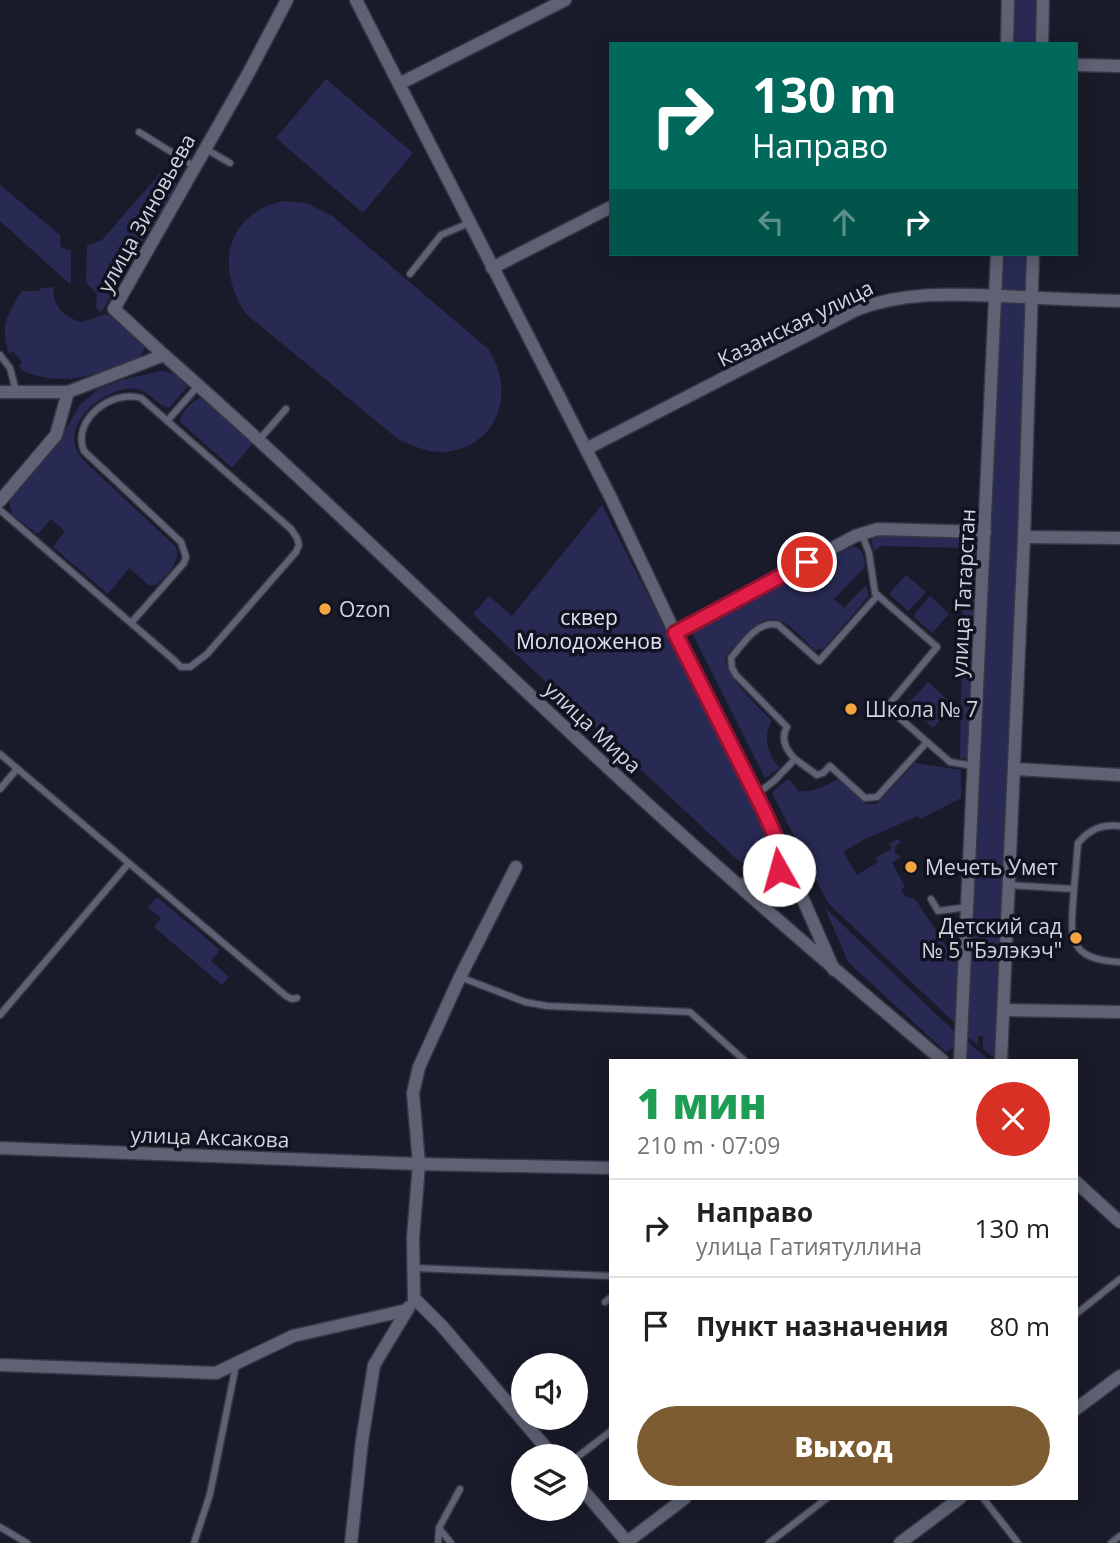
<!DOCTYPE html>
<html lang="ru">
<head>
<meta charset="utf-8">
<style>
  body { margin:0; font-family:"Open Sans",sans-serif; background:#f2f2f2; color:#202124; height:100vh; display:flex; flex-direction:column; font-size:26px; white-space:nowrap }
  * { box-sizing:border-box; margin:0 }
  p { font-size:23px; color:#757577 }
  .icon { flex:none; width:38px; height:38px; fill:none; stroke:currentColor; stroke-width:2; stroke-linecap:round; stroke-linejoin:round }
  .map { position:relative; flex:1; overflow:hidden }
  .details { position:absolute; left:609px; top:1059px; width:469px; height:441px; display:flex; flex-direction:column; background:#fff; border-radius:0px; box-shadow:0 4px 18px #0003 }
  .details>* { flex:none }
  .top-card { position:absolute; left:609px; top:42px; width:469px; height:214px; border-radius:0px; box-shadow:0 4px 18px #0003; background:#00695c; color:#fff; overflow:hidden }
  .tools { position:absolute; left:511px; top:1353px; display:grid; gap:14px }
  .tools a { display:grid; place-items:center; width:77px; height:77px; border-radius:50%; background:#fff; box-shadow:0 4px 18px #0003; font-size:35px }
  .pin { position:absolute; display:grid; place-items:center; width:60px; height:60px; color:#fff; margin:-30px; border:4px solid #fff; border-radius:50%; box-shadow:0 2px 7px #0007 }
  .me { position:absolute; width:77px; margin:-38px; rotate:353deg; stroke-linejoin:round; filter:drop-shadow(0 0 5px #0008) }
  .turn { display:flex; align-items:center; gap:24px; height:147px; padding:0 28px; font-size:32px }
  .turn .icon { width:91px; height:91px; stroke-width:2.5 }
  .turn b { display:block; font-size:49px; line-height:60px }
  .lanes { display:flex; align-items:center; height:66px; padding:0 28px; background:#0003; justify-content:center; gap:35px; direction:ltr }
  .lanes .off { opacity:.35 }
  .round { display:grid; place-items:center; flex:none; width:74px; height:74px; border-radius:37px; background:#f2f2f2 }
  .summary { display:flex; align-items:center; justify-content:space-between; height:119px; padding:0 28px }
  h1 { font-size:42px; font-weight:800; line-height:52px; color:#1e9e55 }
  .cta { display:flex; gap:14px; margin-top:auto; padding:14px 28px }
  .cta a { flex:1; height:80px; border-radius:42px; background:#7e5c31; color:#fff; font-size:28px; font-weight:800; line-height:80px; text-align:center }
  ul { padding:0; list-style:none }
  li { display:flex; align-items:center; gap:21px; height:98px; padding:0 28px; border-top:2px solid #e0e0e0 }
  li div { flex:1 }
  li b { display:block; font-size:26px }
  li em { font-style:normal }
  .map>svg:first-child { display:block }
</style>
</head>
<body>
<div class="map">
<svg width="1120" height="1543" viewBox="0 0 1120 1543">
  <rect width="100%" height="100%" fill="#1a1b2a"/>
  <g fill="#282a54">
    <path d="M 1009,0 L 1039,0 L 1037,44 L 1008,44 Z"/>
    <path d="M 326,79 L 413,153 L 363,213 L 276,138 Z"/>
    <path d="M 163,170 L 177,184 L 101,313 L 96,307 L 97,294 L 86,282 L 87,246 L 102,240 Z"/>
    <path d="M 0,185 L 60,235 L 61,247 L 71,251 L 71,285 L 0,221 Z"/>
    <path d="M 284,201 L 306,203 L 331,215 L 488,349 C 516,390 499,447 445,452 C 428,453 413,446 398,439 L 246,314 C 215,268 225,213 284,201 Z"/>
    <path d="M 999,254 L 1029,254 L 997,1060 L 983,1049 L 983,1036 L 978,1036 L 978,1045 L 967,1036 Z"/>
    <path d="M 54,287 C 51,306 65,318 82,322 L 106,314 L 111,316 L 145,347 L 140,358 C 108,370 78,384 43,377 C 34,375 25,374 19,366 L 22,362 L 13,351 L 9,354 C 0,325 7,315 22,291 L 39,291 L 41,288 Z"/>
    <path d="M 161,371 C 172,372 183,377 187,387 L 169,408 C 156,405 150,392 137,389 C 111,385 74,413 74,439 C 74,447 78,453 82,459 L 176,547 C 181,564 167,573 157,585 L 149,585 L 129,568 L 108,594 L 53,547 L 65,531 L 51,519 L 39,533 L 36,533 L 12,514 L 9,502 L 59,441 L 79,406 L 98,389 L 121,380 Z"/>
    <path d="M 201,398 L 253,443 L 232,468 L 180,422 C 181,413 192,400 201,398 Z"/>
    <path d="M 602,505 L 769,832 C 777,858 765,870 739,861 L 473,614 L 489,596 L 512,616 Z"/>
    <path d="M 882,534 L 969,537 L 977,542 L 967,759 L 960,758 L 964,548 L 882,546 L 874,551 L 871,540 Z"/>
    <path d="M 853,546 C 864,549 864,558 865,567 L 834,599 L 844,608 L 866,585 L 869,596 L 823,649 L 815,650 C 791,628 777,603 747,633 C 740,641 731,648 725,658 C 726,678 758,706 772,721 C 762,735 768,756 780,768 L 765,778 L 691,631 Z"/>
    <path d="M 906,575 L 926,592 L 908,611 L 889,594 Z"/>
    <path d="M 930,596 L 949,614 L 932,633 L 913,616 Z"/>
    <path d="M 928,682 L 953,705 L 933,728 L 907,705 Z"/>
    <path d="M 915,763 L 961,770 L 961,798 L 920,819 L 918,816 L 863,840 L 843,852 L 857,875 L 878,862 L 876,858 L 892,848 L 889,844 L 898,839 L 900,843 L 895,846 L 895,853 L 901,857 L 892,863 L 905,887 L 901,890 L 906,897 L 915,899 L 962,970 L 958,1026 L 828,903 L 772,793 L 786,780 L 790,780 L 798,791 C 813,793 826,786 838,779 L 866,804 L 877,804 Z"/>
    <path d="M 157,897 L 220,950 L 211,961 L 229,977 L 222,985 L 154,927 L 161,918 L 148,907 Z"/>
    <path d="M 825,908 L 958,1035 L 955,1047 L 946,1052 L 848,962 Z"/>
    <path d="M 968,1042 L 989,1060 L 967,1060 Z"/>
  </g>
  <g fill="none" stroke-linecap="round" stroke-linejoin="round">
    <g stroke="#363743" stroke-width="9">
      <g id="lane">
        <path d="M 139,132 L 194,166"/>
        <path d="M 204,148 L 230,163"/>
        <path d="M 410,274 L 441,235 L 469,223"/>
        <path d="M 0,355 L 10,368 L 16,391"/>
        <path d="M 167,421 L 199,385"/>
        <path d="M 259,440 L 286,409"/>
        <path d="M 0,510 L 175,661 L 181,667 L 190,667 L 207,654 L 296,552 L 299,545 L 297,538 L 291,529 L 141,398 C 112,389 71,420 84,451 L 181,542 L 186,557 L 184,563 L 131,623"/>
        <path d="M 862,534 L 869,553 L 875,593 L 937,647 L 887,707 L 950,762 L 974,766"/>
        <path d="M 0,754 L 286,996 L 292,999 L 297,998"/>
        <path d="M 795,759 L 817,775 L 823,773 L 830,766 L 865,798 L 877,797 L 927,742"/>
        <path d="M 0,789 L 17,769"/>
        <path d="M 757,794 L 775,780 L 795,759 C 786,750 780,739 787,727 L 736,675 L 732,668 L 731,658 C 743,644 757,620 778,625 L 819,661 L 878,595"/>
        <path d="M 1008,885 L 1074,889 C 1071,935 1064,959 1120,962"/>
        <path d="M 1074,889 L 1078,843 C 1090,829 1102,824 1120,826"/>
        <path d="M 931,899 L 938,911 L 968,907"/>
        <path d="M 460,977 L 525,1002 L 547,1006 L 690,1012 L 744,1060"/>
        <path d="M 0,1015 L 129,863"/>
        <path d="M 414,1268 L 611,1276"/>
        <path d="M 605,1302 L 611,1297"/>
        <path d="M 1076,1314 L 1120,1279"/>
        <path d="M 576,1458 L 611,1431"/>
        <path d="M 983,1498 L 1018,1543"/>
        <path d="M 0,1527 L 27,1543"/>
        <path d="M 439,1528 L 451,1543"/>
        <path d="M 194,1543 L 210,1494 L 236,1365"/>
        <path d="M 438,1543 L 439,1528 L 460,1489"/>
        <path d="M 769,1543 L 827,1498"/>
        <path d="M 1111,1543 L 1120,1536"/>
      </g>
    </g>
    <g stroke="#363743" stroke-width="15">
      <g id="street">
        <path d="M 356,0 L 610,496 L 675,633 L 757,794 L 834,970"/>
        <path d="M 1007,44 L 1008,0"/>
        <path d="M 1042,44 L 1043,0"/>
        <path d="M 1076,65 L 1120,66"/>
        <path d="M 399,84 L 565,0"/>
        <path d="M 492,268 L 611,207"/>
        <path d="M 164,355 C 304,478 437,609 574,736 C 693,848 817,955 942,1060"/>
        <path d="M 0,392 L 68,392 L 164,355 L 114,309 L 248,74 L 287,0"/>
        <path d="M 586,449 L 856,310 C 909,289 966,295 1022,297 C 1055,299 1087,300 1120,301"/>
        <path d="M 0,501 L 56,435 L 68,392"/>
        <path d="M 1024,537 L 1120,538"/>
        <path d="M 675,633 L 855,536 L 878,529 L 985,532"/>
        <path d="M 1014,769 L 1120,775"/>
        <path d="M 739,885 L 769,879 L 779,870 L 779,849"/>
        <path d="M 1004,1010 L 1120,1012"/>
        <path d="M 960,1060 L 997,254"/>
        <path d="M 1001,1060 L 1024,537 L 1033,254"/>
        <path d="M 0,1148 L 419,1164 L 413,1093 L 419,1067 L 460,977 L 516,867"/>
        <path d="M 1076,1182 L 1120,1222"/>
        <path d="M 414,1298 L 413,1238 L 419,1164 L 611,1168"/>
        <path d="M 414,1298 L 442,1326 L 553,1456"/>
        <path d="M 0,1365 L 216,1373 L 293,1336 L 407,1310"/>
        <path d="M 1076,1409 L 1120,1376"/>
        <path d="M 576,1482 L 628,1543"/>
        <path d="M 627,1542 L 685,1498"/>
        <path d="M 351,1543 L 362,1441 L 374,1365 L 409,1307"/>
        <path d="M 900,1543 L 960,1498"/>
      </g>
    </g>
    <use href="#lane" stroke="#5f6274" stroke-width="6"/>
    <use href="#street" stroke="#5f6274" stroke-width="12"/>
  </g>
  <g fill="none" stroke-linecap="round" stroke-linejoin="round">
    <g stroke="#92132f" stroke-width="18">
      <path id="route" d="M 779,870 L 779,845 L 764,811 L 675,633 L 807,562"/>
    </g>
    <use href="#route" stroke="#e11d48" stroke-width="12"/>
  </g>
  <g fill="#f2a541" stroke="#111220" stroke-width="2.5">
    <circle cx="325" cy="609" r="7"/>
    <circle cx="851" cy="709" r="7"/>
    <circle cx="911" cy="867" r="7"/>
    <circle cx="1076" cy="938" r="7"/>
  </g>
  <g text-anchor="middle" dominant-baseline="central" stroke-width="7" stroke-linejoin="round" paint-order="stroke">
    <g font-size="21" fill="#d2d3dd" stroke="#111220">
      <text transform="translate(146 213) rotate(-61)">улица Зиновьева</text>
      <text transform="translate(795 323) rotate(-26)">Казанская улица</text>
      <text transform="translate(963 593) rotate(-87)">улица Татарстан</text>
      <text transform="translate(593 727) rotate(43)">улица Мира</text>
      <text transform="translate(210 1137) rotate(2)">улица Аксакова</text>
    </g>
    <g font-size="21" fill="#d2d3dd" stroke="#111220" text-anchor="start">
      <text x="339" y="609">Ozon</text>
      <text x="865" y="709">Школа № 7</text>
      <text x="925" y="867">Мечеть Умет</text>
      <text x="1062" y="926" text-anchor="end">Детский сад<tspan x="1062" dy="24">№ 5 "Бэлэкэч"</tspan></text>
    </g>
    <g font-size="21" fill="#e0e3f3" stroke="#111220">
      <text x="589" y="617">сквер<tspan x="589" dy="24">Молодоженов</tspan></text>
    </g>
  </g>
</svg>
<div class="tools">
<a><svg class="icon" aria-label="sound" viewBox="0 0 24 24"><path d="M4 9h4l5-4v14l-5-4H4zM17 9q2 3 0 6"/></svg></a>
<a><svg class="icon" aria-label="layers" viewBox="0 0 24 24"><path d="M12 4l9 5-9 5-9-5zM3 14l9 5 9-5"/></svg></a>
</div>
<div class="pin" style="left:807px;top:562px;background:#d93025"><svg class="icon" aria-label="arrive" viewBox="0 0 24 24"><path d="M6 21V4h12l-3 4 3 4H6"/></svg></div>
<svg class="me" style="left:779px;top:870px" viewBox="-20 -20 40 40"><circle r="19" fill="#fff"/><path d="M0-13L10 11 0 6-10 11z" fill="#e11d48"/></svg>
<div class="top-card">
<div class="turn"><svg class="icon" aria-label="right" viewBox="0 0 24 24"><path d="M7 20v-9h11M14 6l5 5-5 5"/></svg><div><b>130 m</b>Направо</div></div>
<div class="lanes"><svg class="icon off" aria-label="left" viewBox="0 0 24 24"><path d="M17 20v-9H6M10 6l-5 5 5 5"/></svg><svg class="icon off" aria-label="ahead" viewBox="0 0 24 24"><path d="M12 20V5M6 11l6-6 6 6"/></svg><svg class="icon" aria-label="right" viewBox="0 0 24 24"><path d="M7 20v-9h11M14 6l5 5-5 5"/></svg></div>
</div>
<section class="details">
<div class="summary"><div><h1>1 мин</h1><p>210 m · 07:09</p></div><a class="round" style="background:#d93025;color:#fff"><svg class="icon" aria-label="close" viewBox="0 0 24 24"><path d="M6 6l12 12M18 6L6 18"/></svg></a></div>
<ul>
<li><svg class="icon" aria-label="right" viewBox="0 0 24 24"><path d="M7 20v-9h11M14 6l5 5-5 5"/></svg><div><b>Направо</b><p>улица Гатиятуллина</p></div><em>130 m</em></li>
<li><svg class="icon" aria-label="arrive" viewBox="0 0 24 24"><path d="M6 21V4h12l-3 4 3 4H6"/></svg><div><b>Пункт назначения</b></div><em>80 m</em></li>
</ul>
<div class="cta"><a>Выход</a></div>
</section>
</div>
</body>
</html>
